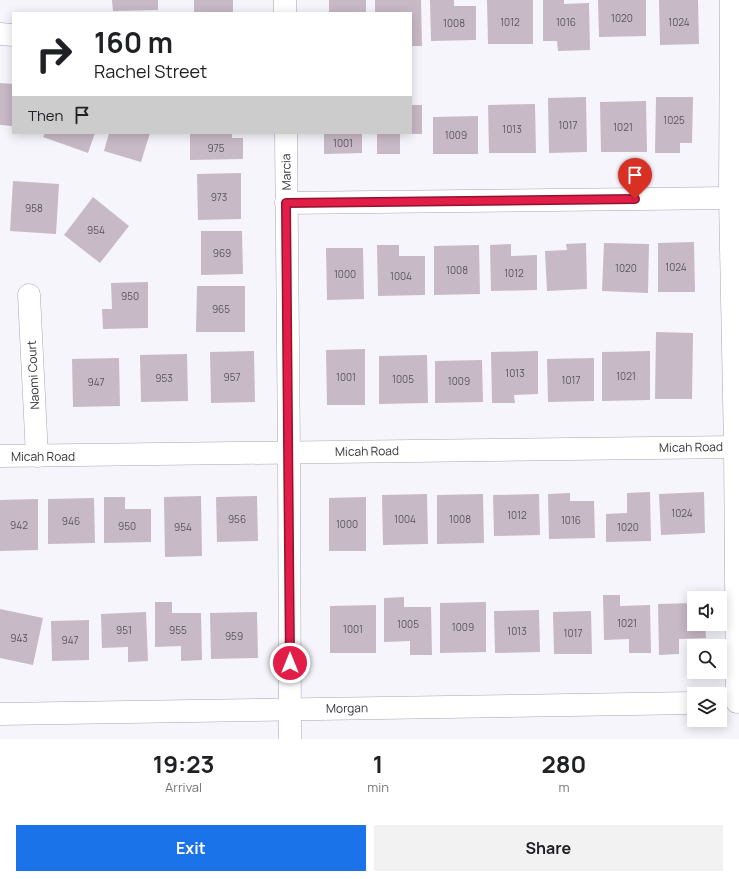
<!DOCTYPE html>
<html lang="en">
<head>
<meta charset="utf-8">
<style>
  body { margin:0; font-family:Manrope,sans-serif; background:#f2f2f2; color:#202124; height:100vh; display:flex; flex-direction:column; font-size:15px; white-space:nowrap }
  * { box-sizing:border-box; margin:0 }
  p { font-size:13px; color:#757577 }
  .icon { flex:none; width:22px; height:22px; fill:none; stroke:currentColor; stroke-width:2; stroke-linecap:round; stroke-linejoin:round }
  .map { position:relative; height:739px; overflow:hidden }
  .side { display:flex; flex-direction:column; background:#fff; flex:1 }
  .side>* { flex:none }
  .banner { position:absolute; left:12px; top:12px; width:400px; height:122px; border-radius:0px; box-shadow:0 2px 10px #0003; background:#fff; color:#202124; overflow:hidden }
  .tools { position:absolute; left:687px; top:591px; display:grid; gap:8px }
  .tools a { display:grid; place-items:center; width:40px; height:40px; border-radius:0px; background:#fff; box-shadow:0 2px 10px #0003; font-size:20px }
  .pin { position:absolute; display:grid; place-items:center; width:34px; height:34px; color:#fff; margin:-41px -17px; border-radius:50% 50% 50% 0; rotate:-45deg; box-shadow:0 0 4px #0007 }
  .pin .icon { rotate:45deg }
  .me { position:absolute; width:44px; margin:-22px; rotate:0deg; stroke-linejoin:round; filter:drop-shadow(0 0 3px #0008) }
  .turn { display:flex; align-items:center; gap:14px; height:84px; padding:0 16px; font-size:18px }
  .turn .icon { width:52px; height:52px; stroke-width:2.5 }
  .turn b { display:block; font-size:28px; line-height:34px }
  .then { display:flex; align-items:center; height:38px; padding:0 16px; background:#0003; gap:8px; font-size:15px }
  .eta { display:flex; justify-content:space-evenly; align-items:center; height:68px; text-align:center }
  .eta b { font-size:24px; font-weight:700; line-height:28px }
  .primary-button { display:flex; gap:8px; margin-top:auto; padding:8px 16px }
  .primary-button a { flex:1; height:46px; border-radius:0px; background:#1a73e8; color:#fff; font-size:16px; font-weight:700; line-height:46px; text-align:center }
  .primary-button a+a { background:#f2f2f2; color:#202124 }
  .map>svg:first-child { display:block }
</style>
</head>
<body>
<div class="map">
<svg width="739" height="739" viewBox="0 0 739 739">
  <rect width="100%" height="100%" fill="#f6f5fc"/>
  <g fill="#c8b9c6">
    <path d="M 112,0 L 158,0 L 158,10 L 113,11 Z"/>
    <rect x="194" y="0" width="39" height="13"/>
    <rect x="329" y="0" width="37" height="13"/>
    <path d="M 375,0 L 421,0 L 422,46 L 411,46 L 411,13 L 375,13 Z"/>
    <path d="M 430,0 L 454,0 L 454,6 L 476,6 L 476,40 L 431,41 Z"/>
    <path d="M 487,0 L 533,0 L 533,44 L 488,44 Z"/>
    <path d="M 543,0 L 564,0 L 564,4 L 589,3 L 590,50 L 558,51 L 557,41 L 543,41 Z"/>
    <path d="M 598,0 L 646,0 L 646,36 L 599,37 Z"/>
    <path d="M 659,0 L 698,0 L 699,44 L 660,45 Z"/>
    <path d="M 0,83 L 13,84 L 13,126 L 0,125 Z"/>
    <path d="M 586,97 L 587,152 L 549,153 L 548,98 Z"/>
    <path d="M 656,97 L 693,97 L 692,143 L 680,143 L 680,153 L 655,153 Z"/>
    <path d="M 646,101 L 647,152 L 601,152 L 600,102 Z"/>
    <path d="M 535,104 L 536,153 L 489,153 L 488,105 Z"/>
    <rect x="411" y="105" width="11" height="29"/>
    <path d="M 478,116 L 478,154 L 433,154 L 433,117 Z"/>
    <path d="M 45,133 L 95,133 L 88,153 L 43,137 Z"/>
    <path d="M 109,133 L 150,133 L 141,162 L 104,151 Z"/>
    <path d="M 190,133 L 232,133 L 232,138 L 243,138 L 243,159 L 190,160 Z"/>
    <path d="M 324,133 L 362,133 L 362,153 L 324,154 Z"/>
    <rect x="377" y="133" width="23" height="21"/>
    <path d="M 241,173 L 241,219 L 198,220 L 197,174 Z"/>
    <path d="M 13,181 L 59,184 L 56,234 L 10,231 Z"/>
    <path d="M 93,197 L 129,226 L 100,263 L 64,235 Z"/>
    <path d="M 201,231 L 242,231 L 243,274 L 201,275 Z"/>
    <path d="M 694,242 L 695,292 L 658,292 L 658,243 Z"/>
    <path d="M 586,243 L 587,289 L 547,291 L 545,251 L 567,250 L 566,244 Z"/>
    <path d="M 604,243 L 649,244 L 648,293 L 602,291 Z"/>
    <path d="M 511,244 L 511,256 L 537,255 L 537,290 L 491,291 L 490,245 Z"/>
    <path d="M 377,245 L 399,245 L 399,256 L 425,256 L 425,295 L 378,296 Z"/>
    <path d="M 479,245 L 480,294 L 434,295 L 434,246 Z"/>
    <path d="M 326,248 L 363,248 L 364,299 L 327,300 Z"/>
    <path d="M 148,282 L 148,328 L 103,329 L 102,309 L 112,309 L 111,283 Z"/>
    <path d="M 197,286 L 245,286 L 245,332 L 196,332 Z"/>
    <path d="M 656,332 L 693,333 L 692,399 L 655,399 Z"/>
    <path d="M 365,349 L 365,405 L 327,405 L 326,350 Z"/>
    <path d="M 254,351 L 255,402 L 211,403 L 210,352 Z"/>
    <path d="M 538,351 L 538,394 L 514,395 L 515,403 L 492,403 L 491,352 Z"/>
    <path d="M 650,351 L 650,400 L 602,401 L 602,352 Z"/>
    <path d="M 187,354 L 188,401 L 141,402 L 140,355 Z"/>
    <path d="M 427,355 L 428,403 L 379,404 L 379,356 Z"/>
    <path d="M 119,358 L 120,406 L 73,407 L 72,359 Z"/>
    <path d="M 594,358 L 594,401 L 548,402 L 547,359 Z"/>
    <path d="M 482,360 L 483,402 L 435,403 L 435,361 Z"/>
    <path d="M 650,492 L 651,541 L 606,542 L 606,514 L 627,513 L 627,493 Z"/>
    <path d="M 704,492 L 705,533 L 661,535 L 659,494 Z"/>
    <path d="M 570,493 L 570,501 L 594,501 L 595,538 L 549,539 L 548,494 Z"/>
    <path d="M 427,494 L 428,544 L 383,545 L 382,495 Z"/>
    <path d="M 483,494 L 484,543 L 437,544 L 437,495 Z"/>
    <path d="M 539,494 L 540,535 L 494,536 L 493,495 Z"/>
    <path d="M 201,496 L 202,556 L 165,557 L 164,497 Z"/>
    <path d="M 257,496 L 258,541 L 217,542 L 216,497 Z"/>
    <path d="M 104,497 L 125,497 L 125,509 L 151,509 L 151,542 L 104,543 Z"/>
    <path d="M 366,497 L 366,551 L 329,551 L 329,498 Z"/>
    <path d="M 94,498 L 95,543 L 48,544 L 48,499 Z"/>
    <path d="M 38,499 L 38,550 L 0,551 L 0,500 Z"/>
    <path d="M 603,595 L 620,595 L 620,606 L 650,605 L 651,653 L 629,653 L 629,639 L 604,640 Z"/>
    <path d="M 404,597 L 404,607 L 431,607 L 432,655 L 410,655 L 410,641 L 384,642 L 384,598 Z"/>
    <path d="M 155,602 L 172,602 L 172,613 L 201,613 L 202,660 L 181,661 L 181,646 L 155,647 Z"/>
    <path d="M 486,602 L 486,652 L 440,653 L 440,603 Z"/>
    <path d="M 694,603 L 694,624 L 705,624 L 706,638 L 679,639 L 679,654 L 659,655 L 658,604 Z"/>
    <path d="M 376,605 L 376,653 L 330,653 L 330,606 Z"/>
    <path d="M 0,609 L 43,618 L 33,665 L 0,658 Z"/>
    <path d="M 539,610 L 540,652 L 495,653 L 494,611 Z"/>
    <path d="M 591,611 L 592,654 L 554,654 L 553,612 Z"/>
    <path d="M 146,612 L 148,661 L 128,662 L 128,647 L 102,648 L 101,614 Z"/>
    <path d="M 257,612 L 258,658 L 211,659 L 210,613 Z"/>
    <path d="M 89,620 L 89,660 L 52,661 L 51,621 Z"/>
  </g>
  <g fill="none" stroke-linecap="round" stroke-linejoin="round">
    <g stroke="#aaa5b7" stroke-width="23">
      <g id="street">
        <path d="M 285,0 L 285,13"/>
        <path d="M 731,0 L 730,198 L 735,447 L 737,702"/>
        <path d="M 0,34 L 13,35"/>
        <path d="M 286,133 L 289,452 L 290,739"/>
        <path d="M 286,203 L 730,198"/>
        <path d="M 29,295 L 37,456"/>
        <path d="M 0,456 L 735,447"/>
        <path d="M 0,714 L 694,703"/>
      </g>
    </g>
    <use href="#street" stroke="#fff" stroke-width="22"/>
  </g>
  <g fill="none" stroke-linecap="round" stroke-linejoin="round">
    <g stroke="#92132f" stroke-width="10">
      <path id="route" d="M 290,663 L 286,203 L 635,199"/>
    </g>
    <use href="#route" stroke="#e11d48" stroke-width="7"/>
  </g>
  <g text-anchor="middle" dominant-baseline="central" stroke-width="3" stroke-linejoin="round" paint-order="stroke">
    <g font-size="10" fill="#5a555e">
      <text x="622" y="18">1020</text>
      <text x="510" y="22">1012</text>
      <text x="566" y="22">1016</text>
      <text x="679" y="22">1024</text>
      <text x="454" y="23">1008</text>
      <text x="674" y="120">1025</text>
      <text x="568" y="125">1017</text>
      <text x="623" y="127">1021</text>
      <text x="512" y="129">1013</text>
      <text x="456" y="135">1009</text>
      <text x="343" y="143">1001</text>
      <text x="216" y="148">975</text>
      <text x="219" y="197">973</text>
      <text x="34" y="208">958</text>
      <text x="96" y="230">954</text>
      <text x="222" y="253">969</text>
      <text x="676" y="267">1024</text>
      <text x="626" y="268">1020</text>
      <text x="457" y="270">1008</text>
      <text x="514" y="273">1012</text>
      <text x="345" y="274">1000</text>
      <text x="401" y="276">1004</text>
      <text x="130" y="296">950</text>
      <text x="221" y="309">965</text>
      <text x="515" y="373">1013</text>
      <text x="626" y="376">1021</text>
      <text x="232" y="377">957</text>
      <text x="346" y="377">1001</text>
      <text x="164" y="378">953</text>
      <text x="403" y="379">1005</text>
      <text x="571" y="380">1017</text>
      <text x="459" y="381">1009</text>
      <text x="96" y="382">947</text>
      <text x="682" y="513">1024</text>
      <text x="517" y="515">1012</text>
      <text x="237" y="519">956</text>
      <text x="405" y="519">1004</text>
      <text x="460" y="519">1008</text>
      <text x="571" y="520">1016</text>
      <text x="71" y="521">946</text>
      <text x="347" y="524">1000</text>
      <text x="19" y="525">942</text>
      <text x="127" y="526">950</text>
      <text x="183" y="527">954</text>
      <text x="628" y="527">1020</text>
      <text x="627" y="623">1021</text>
      <text x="408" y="624">1005</text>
      <text x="463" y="627">1009</text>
      <text x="353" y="629">1001</text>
      <text x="124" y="630">951</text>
      <text x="178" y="630">955</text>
      <text x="517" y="631">1013</text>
      <text x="573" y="633">1017</text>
      <text x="234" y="636">959</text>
      <text x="19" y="638">943</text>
      <text x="70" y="640">947</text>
    </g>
    <g font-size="12" fill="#36343b" stroke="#fff">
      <text transform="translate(286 172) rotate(-91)">Marcia</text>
      <text transform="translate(33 375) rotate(-93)">Naomi Court</text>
      <text transform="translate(691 447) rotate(-1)">Micah Road</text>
      <text transform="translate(367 451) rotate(-1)">Micah Road</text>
      <text x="43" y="456">Micah Road</text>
      <text transform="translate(347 708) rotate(-1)">Morgan</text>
    </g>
  </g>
</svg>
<div class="tools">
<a><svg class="icon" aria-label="sound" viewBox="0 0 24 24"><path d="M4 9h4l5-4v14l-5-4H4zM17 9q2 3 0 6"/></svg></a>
<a><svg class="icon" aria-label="search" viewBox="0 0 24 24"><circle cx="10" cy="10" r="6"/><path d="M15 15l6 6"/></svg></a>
<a><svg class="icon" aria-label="layers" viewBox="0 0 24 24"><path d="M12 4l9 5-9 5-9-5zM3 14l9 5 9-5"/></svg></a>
</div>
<div class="pin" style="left:635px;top:199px;background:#d93025"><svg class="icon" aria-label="arrive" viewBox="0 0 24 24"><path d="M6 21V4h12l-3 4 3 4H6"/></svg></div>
<svg class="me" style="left:290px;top:663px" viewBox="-20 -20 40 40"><circle r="17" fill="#e11d48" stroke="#fff" stroke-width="3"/><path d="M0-11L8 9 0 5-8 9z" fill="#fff"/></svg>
<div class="banner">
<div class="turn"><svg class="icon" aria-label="right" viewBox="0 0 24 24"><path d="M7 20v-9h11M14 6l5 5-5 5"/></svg><div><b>160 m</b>Rachel Street</div></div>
<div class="then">Then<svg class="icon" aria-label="arrive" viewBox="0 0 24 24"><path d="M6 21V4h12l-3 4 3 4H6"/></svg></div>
</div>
</div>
<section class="side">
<div class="eta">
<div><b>19:23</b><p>Arrival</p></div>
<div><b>1</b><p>min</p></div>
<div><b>280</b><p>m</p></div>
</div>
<div class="primary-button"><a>Exit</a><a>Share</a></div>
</section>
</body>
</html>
